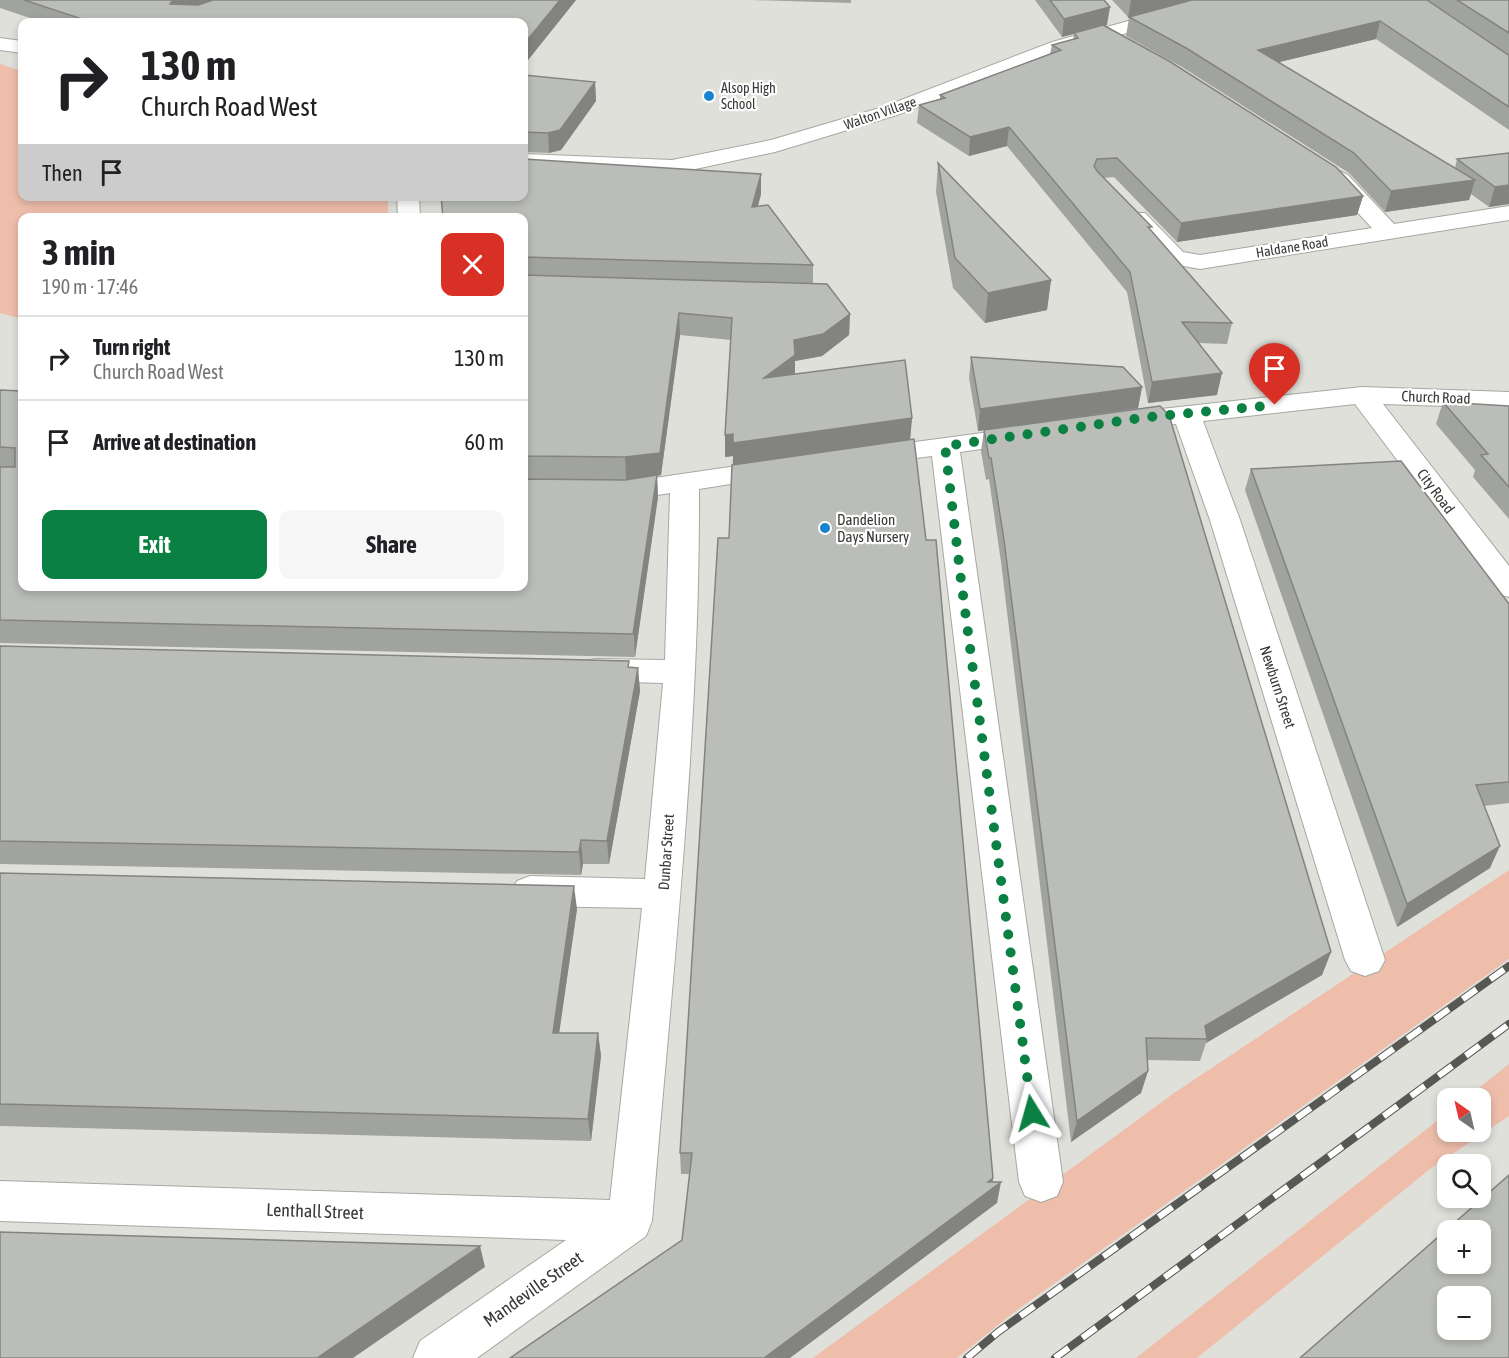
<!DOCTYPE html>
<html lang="en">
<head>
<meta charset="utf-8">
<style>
  body { margin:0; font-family:"Asap Condensed",sans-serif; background:#f6f6f6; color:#202124; height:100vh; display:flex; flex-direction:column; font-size:22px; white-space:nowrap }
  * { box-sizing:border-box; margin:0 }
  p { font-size:20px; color:#757577 }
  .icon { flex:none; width:33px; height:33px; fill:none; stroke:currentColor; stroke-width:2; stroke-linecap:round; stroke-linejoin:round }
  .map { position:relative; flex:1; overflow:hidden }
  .details { position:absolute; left:18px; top:213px; width:510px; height:378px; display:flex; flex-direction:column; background:#fff; border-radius:12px; box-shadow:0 3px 9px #0003 }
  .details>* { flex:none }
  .top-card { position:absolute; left:18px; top:18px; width:510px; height:183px; border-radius:12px; box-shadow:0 3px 9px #0003; background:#fff; color:#202124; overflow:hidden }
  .needle { width:39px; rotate:326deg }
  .buttons { position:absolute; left:1437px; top:1088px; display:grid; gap:12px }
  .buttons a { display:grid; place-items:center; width:54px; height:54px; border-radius:12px; background:#fff; box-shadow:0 3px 9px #0003; font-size:30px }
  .pin { position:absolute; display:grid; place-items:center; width:51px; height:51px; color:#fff; margin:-62px -26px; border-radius:50% 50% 50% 0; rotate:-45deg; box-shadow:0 0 6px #0007 }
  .pin .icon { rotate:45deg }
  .me { position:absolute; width:66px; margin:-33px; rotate:352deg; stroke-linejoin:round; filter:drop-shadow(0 0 4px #0008) }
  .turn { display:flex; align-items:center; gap:21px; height:126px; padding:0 24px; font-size:27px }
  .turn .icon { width:78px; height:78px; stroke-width:2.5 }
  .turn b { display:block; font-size:42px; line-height:51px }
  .then { display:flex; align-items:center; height:57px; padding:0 24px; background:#0003; gap:12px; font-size:22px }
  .round { display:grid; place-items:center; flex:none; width:63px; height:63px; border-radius:12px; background:#f6f6f6 }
  .head { display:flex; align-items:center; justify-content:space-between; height:102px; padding:0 24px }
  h1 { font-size:36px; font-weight:700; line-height:45px }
  .cta { display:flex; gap:12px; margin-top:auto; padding:12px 24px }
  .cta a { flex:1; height:69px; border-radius:12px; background:#0b8043; color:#fff; font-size:24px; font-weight:700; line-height:69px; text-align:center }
  .cta a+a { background:#f6f6f6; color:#202124 }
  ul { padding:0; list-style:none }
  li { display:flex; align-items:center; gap:18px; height:84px; padding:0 24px; border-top:2px solid #e0e0e0 }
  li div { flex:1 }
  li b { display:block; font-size:22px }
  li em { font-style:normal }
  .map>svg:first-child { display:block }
</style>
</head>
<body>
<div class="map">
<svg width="1509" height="1358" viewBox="0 0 1509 1358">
  <rect width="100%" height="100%" fill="#e0e0db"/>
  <g fill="#eebeaa">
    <path d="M 0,64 L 22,71 L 22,196 L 388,198 L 388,217 L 22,218 L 22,319 L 0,313 Z"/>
    <path d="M 1509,870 L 1509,959 L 1013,1313 L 957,1358 L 813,1358 L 1174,1093 Z"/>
    <path d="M 1509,1064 L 1509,1116 L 1430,1169 L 1197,1358 L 1136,1358 L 1447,1113 L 1448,1131 L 1480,1131 L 1480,1098 L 1466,1098 Z"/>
  </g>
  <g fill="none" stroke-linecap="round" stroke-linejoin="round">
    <g stroke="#a7a7a2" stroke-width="2">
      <g id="minor">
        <path d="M 1205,0 L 1234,0 L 1231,4 L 1066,50 L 897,115 L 775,152 L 672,174 L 524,167 L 524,154 L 672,160 L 771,140 L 883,107 L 1052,42 Z"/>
        <path d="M 0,38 L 22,41 L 22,53 L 0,50 Z"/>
        <path d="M 1327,165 L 1348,175 L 1394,224 L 1509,206 L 1509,220 L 1200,269 L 1167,263 L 1126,218 L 1129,213 L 1145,213 L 1183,252 L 1200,255 L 1372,228 L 1332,185 L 1316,172 L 1319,167 Z"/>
        <path d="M 397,196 L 419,196 L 420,218 L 398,218 Z"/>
        <path d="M 1362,387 L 1509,392 L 1509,408 L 1383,404 L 1509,566 L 1509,597 L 1498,594 L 1355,404 L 1203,421 L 1240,520 L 1385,960 L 1379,971 L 1365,976 L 1351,971 L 1345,960 L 1210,520 L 1176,424 L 1125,429 L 1115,427 L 1111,421 L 1115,415 L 1125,413 Z"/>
        <path d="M 1027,427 L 1037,429 L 1041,435 L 1037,441 L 960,452 L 1063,1182 L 1057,1196 L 1041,1202 L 1025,1196 L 1019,1182 L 932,456 L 870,464 L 860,462 L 856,456 L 860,450 L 870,448 Z"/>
        <path d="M 777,460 L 787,463 L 791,469 L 787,475 L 699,489 C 700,734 672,977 652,1221 L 646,1236 L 477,1358 L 413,1358 L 420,1341 L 566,1240 L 0,1221 L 0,1181 L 610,1200 L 642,908 L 530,906 L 517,901 L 511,891 L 517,881 L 530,876 L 645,879 L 663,683 L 595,681 L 583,678 L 579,670 L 583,662 L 595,659 L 665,660 L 670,493 L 627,500 L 524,499 L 524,481 L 627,482 Z"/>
      </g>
    </g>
    <use href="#minor" fill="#fff" fill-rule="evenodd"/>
    <g stroke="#575754" stroke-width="8">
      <g id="rail">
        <path d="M 967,1358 L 998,1332 L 1509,966"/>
        <path d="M 1055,1358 L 1509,1024"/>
      </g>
    </g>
    <use href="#rail" stroke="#fff" stroke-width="6" stroke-dasharray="17" stroke-linecap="butt"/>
  </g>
  <g fill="#a1a39f">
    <path d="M 0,0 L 576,0 L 524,65 L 524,22 L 42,22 L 0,8 Z"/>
    <path d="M 751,0 L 851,0 L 851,3 Z"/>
    <path d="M 1035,0 L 1104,0 L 1107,25 L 1105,25 L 1363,196 L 1357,215 L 1177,242 L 1114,177 L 1104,178 L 1232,323 L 1227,344 L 1198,343 L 1217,395 L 1148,403 L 1127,292 L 1007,146 L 969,156 L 917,123 L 919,105 L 940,99 L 940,95 L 1050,54 L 1052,45 L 1073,40 L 1074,34 L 1062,37 Z"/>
    <path d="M 1112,0 L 1509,0 L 1509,130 L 1376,39 L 1279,62 L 1455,168 L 1457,159 L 1509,153 L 1509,204 L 1489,207 L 1471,194 L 1469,200 L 1385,212 L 1349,173 L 1182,67 L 1126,36 L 1129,18 Z"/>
    <path d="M 524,75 L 595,82 L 596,101 L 561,150 L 549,153 L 524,152 L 524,154 Z"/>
    <path d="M 938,163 L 1051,280 L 1047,310 L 985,323 L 953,288 L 936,192 Z"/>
    <path d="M 761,174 L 761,194 L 758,206 L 813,265 L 813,283 L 850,314 L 849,335 L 822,356 L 795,361 L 795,374 L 912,418 L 910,440 L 993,1178 L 993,1182 L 997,1203 L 682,1240 L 690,1174 L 681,1174 L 680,1153 L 729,538 L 733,456 L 725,457 L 725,435 L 731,340 L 680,335 L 661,475 L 657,476 L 658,497 L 635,657 L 0,643 L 0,390 L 524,586 L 524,218 Z"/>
    <path d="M 971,357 L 1142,387 L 1138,408 L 1331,952 L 1322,975 L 1206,1043 L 1200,1061 L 1147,1060 L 1148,1071 L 1141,1093 L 1071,1142 L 1001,562 L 989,479 L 986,480 L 981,451 L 984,430 L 978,431 L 969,378 Z"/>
    <path d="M 1443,402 L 1509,406 L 1509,519 L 1473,477 L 1475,470 L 1436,424 Z"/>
    <path d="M 1251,469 L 1509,604 L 1509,803 L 1484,806 L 1490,868 L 1397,927 L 1245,490 Z"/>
    <path d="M 0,646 L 638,668 L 640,691 L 609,864 L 583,864 L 581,875 L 0,864 Z"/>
    <path d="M 0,873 L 577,909 L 559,1033 L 598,1033 L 601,1056 L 591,1141 L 0,1126 Z"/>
  </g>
  <g fill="#838482">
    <path d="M 173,0 L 214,0 L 178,16 L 170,4 Z"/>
    <path d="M 560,0 L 576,0 L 524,65 L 524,44 Z"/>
    <path d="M 1131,0 L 1196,0 L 1128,18 Z"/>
    <path d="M 1110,7 L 1107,25 L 1062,37 L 1064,19 Z"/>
    <path d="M 1380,21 L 1376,39 L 1254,68 L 1258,50 Z"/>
    <path d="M 595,82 L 596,101 L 561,150 L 549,153 L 548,133 Z"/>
    <path d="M 1009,127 L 1007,146 L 969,156 L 970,137 Z"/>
    <path d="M 761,174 L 761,194 L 752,228 L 752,207 Z"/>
    <path d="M 1475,180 L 1469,200 L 1385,212 L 1391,191 Z"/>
    <path d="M 1509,185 L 1509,204 L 1489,207 L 1495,187 Z"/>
    <path d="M 1363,196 L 1357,215 L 1177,242 L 1181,223 Z"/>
    <path d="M 1051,280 L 1047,310 L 985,323 L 988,293 Z"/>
    <path d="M 679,313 L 680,335 L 661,475 L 657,476 L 658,497 L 635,657 L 625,457 Z"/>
    <path d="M 850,314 L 849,335 L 822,356 L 795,361 L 795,377 L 764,378 L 794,340 Z"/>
    <path d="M 1222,373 L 1217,395 L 1148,403 L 1152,382 Z"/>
    <path d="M 1142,387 L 1138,408 L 978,431 L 980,409 Z"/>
    <path d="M 912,418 L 910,440 L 733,465 L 733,456 L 725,457 L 725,435 Z"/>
    <path d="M 638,668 L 640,691 L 609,864 L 607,841 Z"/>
    <path d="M 581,840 L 583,864 L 581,875 L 579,852 Z"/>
    <path d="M 1500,846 L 1490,868 L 1397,927 L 1407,904 Z"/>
    <path d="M 574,886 L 577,909 L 556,1055 L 553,1033 Z"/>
    <path d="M 1331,952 L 1322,975 L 1206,1043 L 1207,1039 L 1205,1026 Z"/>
    <path d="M 598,1033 L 601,1056 L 591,1141 L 588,1119 Z"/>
    <path d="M 1148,1071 L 1141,1093 L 1071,1142 L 1077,1121 Z"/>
    <path d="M 993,1178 L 991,1189 L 1001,1182 L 997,1203 L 790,1358 L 764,1358 Z"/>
    <path d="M 480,1246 L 485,1267 L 353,1358 L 317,1358 Z"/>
  </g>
  <g fill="#bbbdb9" stroke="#838482" stroke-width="1.5" fill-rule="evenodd">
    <path d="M 24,0 L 173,0 L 170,4 L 198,5 L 213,0 L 560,0 L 524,44 L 524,22 L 91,22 Z"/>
    <path d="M 1050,0 L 1104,0 L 1110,7 L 1064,19 Z"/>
    <path d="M 1192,0 L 1427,0 L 1507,54 L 1509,55 L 1509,107 L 1380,21 L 1258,50 L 1475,180 L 1391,191 L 1354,153 L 1186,48 L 1129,17 Z"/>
    <path d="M 1457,0 L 1509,0 L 1509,33 Z"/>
    <path d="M 1103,25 L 1169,61 L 1336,167 L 1363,196 L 1181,223 L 1117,158 L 1097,159 L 1094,166 L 1097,171 L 1152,227 L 1148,227 L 1232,323 L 1182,322 L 1222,373 L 1152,382 L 1130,272 L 1009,127 L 970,137 L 919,105 L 945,98 L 940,95 L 1061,50 L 1052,45 L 1078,38 L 1074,33 Z"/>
    <path d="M 524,75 L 595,82 L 560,130 L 548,133 L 524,132 Z"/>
    <path d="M 1509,153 L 1509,185 L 1495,187 L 1457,159 Z"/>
    <path d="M 524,159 L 761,174 L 752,207 L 768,205 L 813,265 L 524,257 L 524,218 L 443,218 L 441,196 L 524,196 Z"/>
    <path d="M 938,163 L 1051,280 L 988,293 L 955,258 Z"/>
    <path d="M 524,275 L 827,284 L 850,314 L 823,334 L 794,340 L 795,355 L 764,378 L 905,360 L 912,418 L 733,443 L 733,434 L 725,435 L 732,318 L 679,313 L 660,453 L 625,457 L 524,456 Z"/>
    <path d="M 971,357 L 1123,367 L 1142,387 L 980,409 Z"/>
    <path d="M 0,390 L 22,391 L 22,586 L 524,586 L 524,479 L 625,480 L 657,475 L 633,634 L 0,620 L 0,467 L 15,467 L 15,448 L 0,447 Z"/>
    <path d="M 1443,402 L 1509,406 L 1509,487 L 1481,455 L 1488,454 Z"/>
    <path d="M 1160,406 L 1169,415 L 1331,952 L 1205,1026 L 1207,1039 L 1146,1038 L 1148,1071 L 1077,1121 L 1004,540 L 991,458 L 989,458 L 984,430 Z"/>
    <path d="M 914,439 L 926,540 L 936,540 L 993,1178 L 988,1182 L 1001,1182 L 764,1358 L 510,1358 L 682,1240 L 692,1153 L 680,1153 L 718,538 L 729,538 L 732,465 Z"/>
    <path d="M 1401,461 L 1509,604 L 1509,782 L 1476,785 L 1500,846 L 1407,904 L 1251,469 Z"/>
    <path d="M 0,646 L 629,661 L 628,667 L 638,668 L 607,841 L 581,840 L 579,852 L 0,841 Z"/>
    <path d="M 0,873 L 574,886 L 553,1033 L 598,1033 L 588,1119 L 0,1104 Z"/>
    <path d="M 1509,1175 L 1509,1358 L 1300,1358 ZM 1448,1230 L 1480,1230 L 1480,1263 L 1448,1263 ZM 1448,1296 L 1480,1296 L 1480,1329 L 1448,1329 Z"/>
    <path d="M 0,1232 L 480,1246 L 317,1358 L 0,1358 Z"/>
  </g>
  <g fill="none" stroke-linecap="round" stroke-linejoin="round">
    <path stroke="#0b8043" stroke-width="10" stroke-dasharray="0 18" d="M 1032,1113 L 961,580 L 945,446 L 1149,417 L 1275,405"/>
  </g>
  <g fill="#1884cd" stroke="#fff" stroke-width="2">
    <circle cx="709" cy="96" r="6"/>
    <circle cx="825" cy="528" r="6"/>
  </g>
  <g text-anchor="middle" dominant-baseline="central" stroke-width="4.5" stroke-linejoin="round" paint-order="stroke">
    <g font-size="14" fill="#383836" stroke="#fff" text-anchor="start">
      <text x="721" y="88">Alsop High<tspan x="721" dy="16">School</tspan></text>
    </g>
    <g font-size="14" fill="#383836" stroke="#fff">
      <text transform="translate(880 113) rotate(-19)">Walton Village</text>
      <text transform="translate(1292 247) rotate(-9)">Haldane Road</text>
    </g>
    <g font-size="15" fill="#383836" stroke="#fff">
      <text transform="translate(1436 397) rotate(2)">Church Road</text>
      <text transform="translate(1436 491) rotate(53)">City Road</text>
      <text transform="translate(1278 687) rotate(72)">Newburn Street</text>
      <text transform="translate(666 852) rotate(-86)">Dunbar Street</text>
    </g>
    <g font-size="15" fill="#383836" stroke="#fff" text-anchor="start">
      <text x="837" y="519">Dandelion<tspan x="837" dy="17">Days Nursery</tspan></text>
    </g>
    <g font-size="18" fill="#383836" stroke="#fff">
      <text transform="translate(315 1211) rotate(2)">Lenthall Street</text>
      <text transform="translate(533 1289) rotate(-35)">Mandeville Street</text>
    </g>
  </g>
</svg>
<div class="buttons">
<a><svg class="needle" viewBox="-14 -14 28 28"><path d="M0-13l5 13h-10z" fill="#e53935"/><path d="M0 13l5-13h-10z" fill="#757577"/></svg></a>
<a><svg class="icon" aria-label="search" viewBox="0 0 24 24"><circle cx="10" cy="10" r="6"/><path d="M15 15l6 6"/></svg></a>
<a>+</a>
<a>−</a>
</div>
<div class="pin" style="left:1275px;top:405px;background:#d93025"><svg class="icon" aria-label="arrive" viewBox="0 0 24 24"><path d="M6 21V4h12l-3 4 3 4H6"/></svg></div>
<svg class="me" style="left:1032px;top:1113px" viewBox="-20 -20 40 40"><path d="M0-17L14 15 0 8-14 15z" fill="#0b8043" stroke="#fff" stroke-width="4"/></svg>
<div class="top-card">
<div class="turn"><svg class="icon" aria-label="right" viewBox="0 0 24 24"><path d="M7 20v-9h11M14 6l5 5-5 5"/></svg><div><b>130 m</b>Church Road West</div></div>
<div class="then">Then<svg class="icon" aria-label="arrive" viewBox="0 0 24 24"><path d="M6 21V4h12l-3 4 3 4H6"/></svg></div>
</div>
<section class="details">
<div class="head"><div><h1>3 min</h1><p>190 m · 17:46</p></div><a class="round" style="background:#d93025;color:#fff"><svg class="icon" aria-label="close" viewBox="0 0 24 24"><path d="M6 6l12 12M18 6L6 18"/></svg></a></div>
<ul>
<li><svg class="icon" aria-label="right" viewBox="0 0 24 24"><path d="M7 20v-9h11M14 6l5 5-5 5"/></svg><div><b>Turn right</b><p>Church Road West</p></div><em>130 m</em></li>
<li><svg class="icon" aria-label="arrive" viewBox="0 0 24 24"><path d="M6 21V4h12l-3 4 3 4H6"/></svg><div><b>Arrive at destination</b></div><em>60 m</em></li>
</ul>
<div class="cta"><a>Exit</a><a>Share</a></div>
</section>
</div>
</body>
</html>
